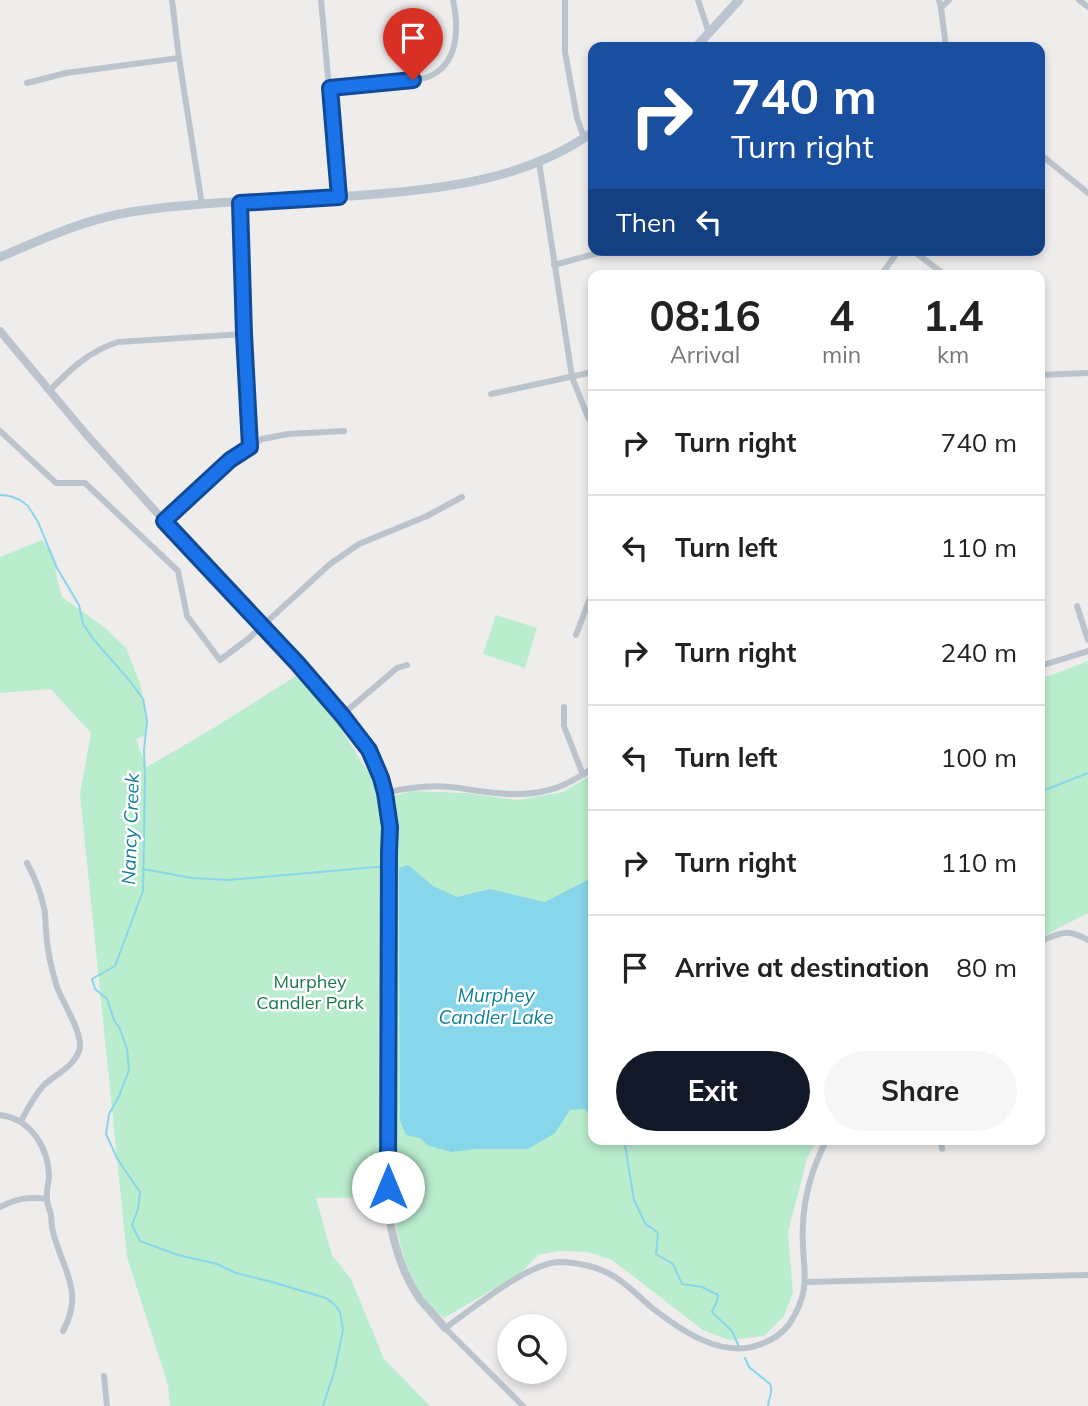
<!DOCTYPE html>
<html lang="en">
<head>
<meta charset="utf-8">
<style>
  body { margin:0; font-family:Mulish,sans-serif; background:#f6f6f6; color:#222; height:100vh; display:flex; flex-direction:column; font-size:26px; white-space:nowrap }
  * { box-sizing:border-box; margin:0 }
  p { font-size:23px; color:#767676 }
  .icon { flex:none; width:38px; height:38px; fill:none; stroke:currentColor; stroke-width:2; stroke-linecap:round; stroke-linejoin:round }
  .map { position:relative; flex:1; overflow:hidden }
  .details { position:absolute; left:588px; top:270px; width:457px; height:875px; display:flex; flex-direction:column; background:#fff; border-radius:14px; box-shadow:0 4px 10px #0003 }
  .details>* { flex:none }
  .banner { position:absolute; left:588px; top:42px; width:457px; height:214px; border-radius:14px; box-shadow:0 4px 10px #0003; background:#1a4fa0; color:#fff; overflow:hidden }
  .controls { position:absolute; left:497px; top:1314px; display:grid; gap:14px }
  .controls a { display:grid; place-items:center; width:70px; height:70px; border-radius:50%; background:#fff; box-shadow:0 4px 10px #0003; font-size:35px }
  .pin { position:absolute; display:grid; place-items:center; width:60px; height:60px; color:#fff; margin:-72px -30px; border-radius:50% 50% 50% 0; rotate:-45deg; box-shadow:0 0 7px #0007 }
  .pin .icon { rotate:45deg }
  .me { position:absolute; width:77px; margin:-38px; rotate:0deg; stroke-linejoin:round; filter:drop-shadow(0 0 5px #0008) }
  .turn { display:flex; align-items:center; gap:24px; height:147px; padding:0 28px; font-size:32px }
  .turn .icon { width:91px; height:91px; stroke-width:2.5 }
  .turn b { display:block; font-size:49px; line-height:60px }
  .then { display:flex; align-items:center; height:66px; padding:0 28px; background:#0003; gap:14px; font-size:26px }
  .eta { display:flex; justify-content:space-evenly; align-items:center; height:119px; text-align:center }
  .eta b { font-size:42px; font-weight:700; line-height:49px }
  .action { display:flex; gap:14px; margin-top:auto; padding:14px 28px }
  .action a { flex:1; height:80px; border-radius:42px; background:#111827; color:#fff; font-size:28px; font-weight:700; line-height:80px; text-align:center }
  .action a+a { background:#f6f6f6; color:#222 }
  ul { padding:0; list-style:none }
  li { display:flex; align-items:center; gap:21px; height:105px; padding:0 28px; border-top:2px solid #e0e0e0 }
  li div { flex:1 }
  li b { display:block; font-size:26px }
  li em { font-style:normal }
  .map>svg:first-child { display:block }
</style>
</head>
<body>
<div class="map">
<svg width="1088" height="1406" viewBox="0 0 1088 1406">
  <rect width="100%" height="100%" fill="#efecec"/>
  <g fill="#baedcd">
    <path d="M 42,540 L 54,558 L 56,574 L 62,597 L 104,627 L 126,648 L 140,683 L 148,722 L 147,735 L 136,739 L 143,758 L 145,768 L 212,729 L 299,674 L 326,705 L 385,799 L 411,791 L 465,793 L 518,800 L 563,792 L 593,774 L 593,1139 L 817,1139 L 807,1159 L 788,1232 L 793,1293 L 784,1316 L 764,1336 L 729,1340 L 703,1330 L 612,1260 L 588,1252 L 559,1251 L 538,1255 L 521,1273 L 444,1318 C 409,1293 395,1237 393,1197 L 316,1198 L 332,1255 L 351,1279 L 384,1359 L 430,1406 L 170,1406 L 168,1385 L 127,1257 L 80,794 L 91,733 L 51,689 L 0,693 L 0,557 Z"/>
    <path d="M 496,615 L 537,628 L 525,668 L 483,654 Z"/>
    <path d="M 1088,661 L 1088,913 L 1040,938 L 1040,677 L 1052,675 Z"/>
  </g>
  <path fill="#88d6e9" d="M 408,865 L 433,886 L 457,897 L 490,889 L 545,902 L 593,877 L 593,1116 L 584,1109 L 570,1110 L 555,1133 L 528,1149 L 476,1149 L 451,1152 L 427,1145 L 420,1138 L 406,1135 L 400,1121 L 399,868 Z"/>
  <g fill="none" stroke-linecap="round" stroke-linejoin="round">
    <g stroke="#88d6e9" stroke-width="2">
      <path d="M 0,495 L 10,496 L 20,500 L 28,506 L 38,522 L 57,568 L 79,605 L 83,624 L 94,640 L 130,681 L 143,699 L 147,721 L 144,750 L 145,778 L 143,891 L 115,966 L 92,979 L 95,989 L 107,999 L 114,1020 L 120,1029 L 127,1049 L 129,1070 L 119,1096 L 109,1114 L 106,1134 L 118,1160 L 140,1192 L 138,1209 L 132,1225 L 140,1241 L 178,1255 L 217,1264 L 236,1273 L 272,1282 L 326,1298 L 334,1304 L 340,1312 L 343,1330 L 335,1369 L 323,1406"/>
      <path d="M 1040,792 L 1088,773"/>
      <path d="M 143,869 L 192,878 L 228,880 L 388,866"/>
      <path d="M 624,1139 L 634,1200 L 646,1225 L 652,1228 L 658,1233 L 656,1254 L 673,1264 L 682,1284 L 702,1287 L 718,1295 L 717,1301 L 712,1312 L 732,1331 L 739,1347"/>
      <path d="M 745,1358 L 749,1367 L 770,1384 C 774,1392 768,1398 768,1406"/>
    </g>
    <g stroke="#bbc4cc" stroke-width="6">
      <path d="M 172,0 L 179,58 L 202,205"/>
      <path d="M 321,0 L 339,197"/>
      <path d="M 565,0 L 565,52 L 577,118 L 584,138"/>
      <path d="M 698,0 L 709,33"/>
      <path d="M 939,0 L 941,8 L 946,47"/>
      <path d="M 1079,0 L 1088,7"/>
      <path d="M 941,8 L 949,0"/>
      <path d="M 27,83 L 66,73 L 179,58"/>
      <path d="M 330,88 C 350,87 370,84 390,82 C 402,81 417,81 428,77 C 459,64 459,28 453,0"/>
      <path d="M 1040,154 L 1088,193"/>
      <path d="M 539,162 L 572,377 L 587,415 L 593,426"/>
      <path d="M 240,203 L 244,334 L 250,447"/>
      <path d="M 912,250 L 945,275"/>
      <path d="M 554,265 L 609,250"/>
      <path d="M 881,275 L 899,250"/>
      <path d="M 1040,375 L 1088,373"/>
      <path d="M 50,390 C 71,369 89,351 118,342 L 244,334"/>
      <path d="M 491,394 L 593,372"/>
      <path d="M 0,431 L 56,483 L 85,483 L 178,571 L 187,616 L 220,660 L 248,639 L 330,564 L 359,544 L 427,516 L 462,497"/>
      <path d="M 164,521 L 230,460 L 262,439 L 288,434 L 344,431"/>
      <path d="M 1077,606 L 1088,640"/>
      <path d="M 576,635 L 593,590"/>
      <path d="M 1040,666 L 1088,651"/>
      <path d="M 564,707 L 564,726 L 583,775"/>
      <path d="M 342,715 L 397,668 L 407,665"/>
      <path d="M 385,793 C 406,788 429,785 451,787 C 484,791 515,799 549,790 C 565,786 579,777 593,768"/>
      <path d="M 1040,941 C 1063,933 1065,928 1088,940"/>
      <path d="M 0,1115 C 31,1119 49,1148 49,1178 C 48,1185 46,1192 47,1199 C 47,1205 50,1210 51,1215 C 52,1221 51,1226 53,1232 C 62,1269 85,1291 63,1331"/>
      <path d="M 21,1121 C 28,1108 34,1096 44,1085 C 56,1074 77,1065 80,1047 C 81,1030 63,1003 57,987 C 51,968 47,950 46,930 C 45,923 46,915 44,908 C 41,893 34,876 27,863"/>
      <path d="M 940,1139 L 942,1149"/>
      <path d="M 0,1207 C 16,1199 28,1196 47,1199"/>
      <path d="M 806,1282 L 1088,1275"/>
      <path d="M 104,1376 L 107,1406"/>
      <path d="M 523,1406 L 445,1328 C 472,1309 528,1263 559,1262 C 577,1262 599,1267 615,1277 C 628,1285 639,1297 651,1307 C 680,1330 723,1360 761,1344 C 774,1339 782,1334 790,1323 C 815,1284 800,1266 803,1225 C 804,1196 813,1166 827,1139"/>
    </g>
    <path stroke="#bbc4cc" stroke-width="8" d="M 0,331 L 85,433 L 221,584 L 298,664 L 359,736 L 369,750 L 381,778 L 385,793 L 390,827 L 388,1208 C 392,1240 401,1271 419,1298 C 427,1308 437,1318 445,1328"/>
    <g stroke="#bac5d0" stroke-width="9">
      <path d="M 696,47 L 739,0"/>
      <path d="M 0,257 C 43,239 85,219 131,212 C 207,200 288,201 365,195 C 445,189 527,179 593,132"/>
    </g>
  </g>
  <g fill="none" stroke-linecap="round" stroke-linejoin="round">
    <g stroke="#114b97" stroke-width="18">
      <path id="route" d="M 388,1187 L 389,852 L 390,827 L 385,793 L 381,778 L 369,750 L 342,715 L 298,664 L 164,521 L 230,460 L 250,447 L 244,334 L 240,203 L 339,197 L 330,88 L 413,80"/>
    </g>
    <use href="#route" stroke="#1a73e8" stroke-width="12"/>
  </g>
  <g text-anchor="middle" dominant-baseline="central" stroke-width="5" stroke-linejoin="round" paint-order="stroke">
    <g font-size="18" fill="#187847" stroke="#fff">
      <text x="310" y="981">Murphey<tspan x="310" dy="21">Candler Park</tspan></text>
    </g>
    <g font-size="19" font-style="italic" fill="#0f7f9b" stroke="#fff">
      <text transform="translate(130 829) rotate(-88)">Nancy Creek</text>
      <text x="496" y="995">Murphey<tspan x="496" dy="22">Candler Lake</tspan></text>
    </g>
  </g>
</svg>
<div class="controls">
<a><svg class="icon" aria-label="search" viewBox="0 0 24 24"><circle cx="10" cy="10" r="6"/><path d="M15 15l6 6"/></svg></a>
</div>
<div class="pin" style="left:413px;top:80px;background:#d93025"><svg class="icon" aria-label="arrive" viewBox="0 0 24 24"><path d="M6 21V4h12l-3 4 3 4H6"/></svg></div>
<svg class="me" style="left:388px;top:1187px" viewBox="-20 -20 40 40"><circle r="19" fill="#fff"/><path d="M0-13L10 11 0 6-10 11z" fill="#1a73e8"/></svg>
<div class="banner">
<div class="turn"><svg class="icon" aria-label="right" viewBox="0 0 24 24"><path d="M7 20v-9h11M14 6l5 5-5 5"/></svg><div><b>740 m</b>Turn right</div></div>
<div class="then">Then<svg class="icon" aria-label="left" viewBox="0 0 24 24"><path d="M17 20v-9H6M10 6l-5 5 5 5"/></svg></div>
</div>
<section class="details">
<div class="eta">
<div><b>08:16</b><p>Arrival</p></div>
<div><b>4</b><p>min</p></div>
<div><b>1.4</b><p>km</p></div>
</div>
<ul>
<li><svg class="icon" aria-label="right" viewBox="0 0 24 24"><path d="M7 20v-9h11M14 6l5 5-5 5"/></svg><div><b>Turn right</b></div><em>740 m</em></li>
<li><svg class="icon" aria-label="left" viewBox="0 0 24 24"><path d="M17 20v-9H6M10 6l-5 5 5 5"/></svg><div><b>Turn left</b></div><em>110 m</em></li>
<li><svg class="icon" aria-label="right" viewBox="0 0 24 24"><path d="M7 20v-9h11M14 6l5 5-5 5"/></svg><div><b>Turn right</b></div><em>240 m</em></li>
<li><svg class="icon" aria-label="left" viewBox="0 0 24 24"><path d="M17 20v-9H6M10 6l-5 5 5 5"/></svg><div><b>Turn left</b></div><em>100 m</em></li>
<li><svg class="icon" aria-label="right" viewBox="0 0 24 24"><path d="M7 20v-9h11M14 6l5 5-5 5"/></svg><div><b>Turn right</b></div><em>110 m</em></li>
<li><svg class="icon" aria-label="arrive" viewBox="0 0 24 24"><path d="M6 21V4h12l-3 4 3 4H6"/></svg><div><b>Arrive at destination</b></div><em>80 m</em></li>
</ul>
<div class="action"><a>Exit</a><a>Share</a></div>
</section>
</div>
</body>
</html>
